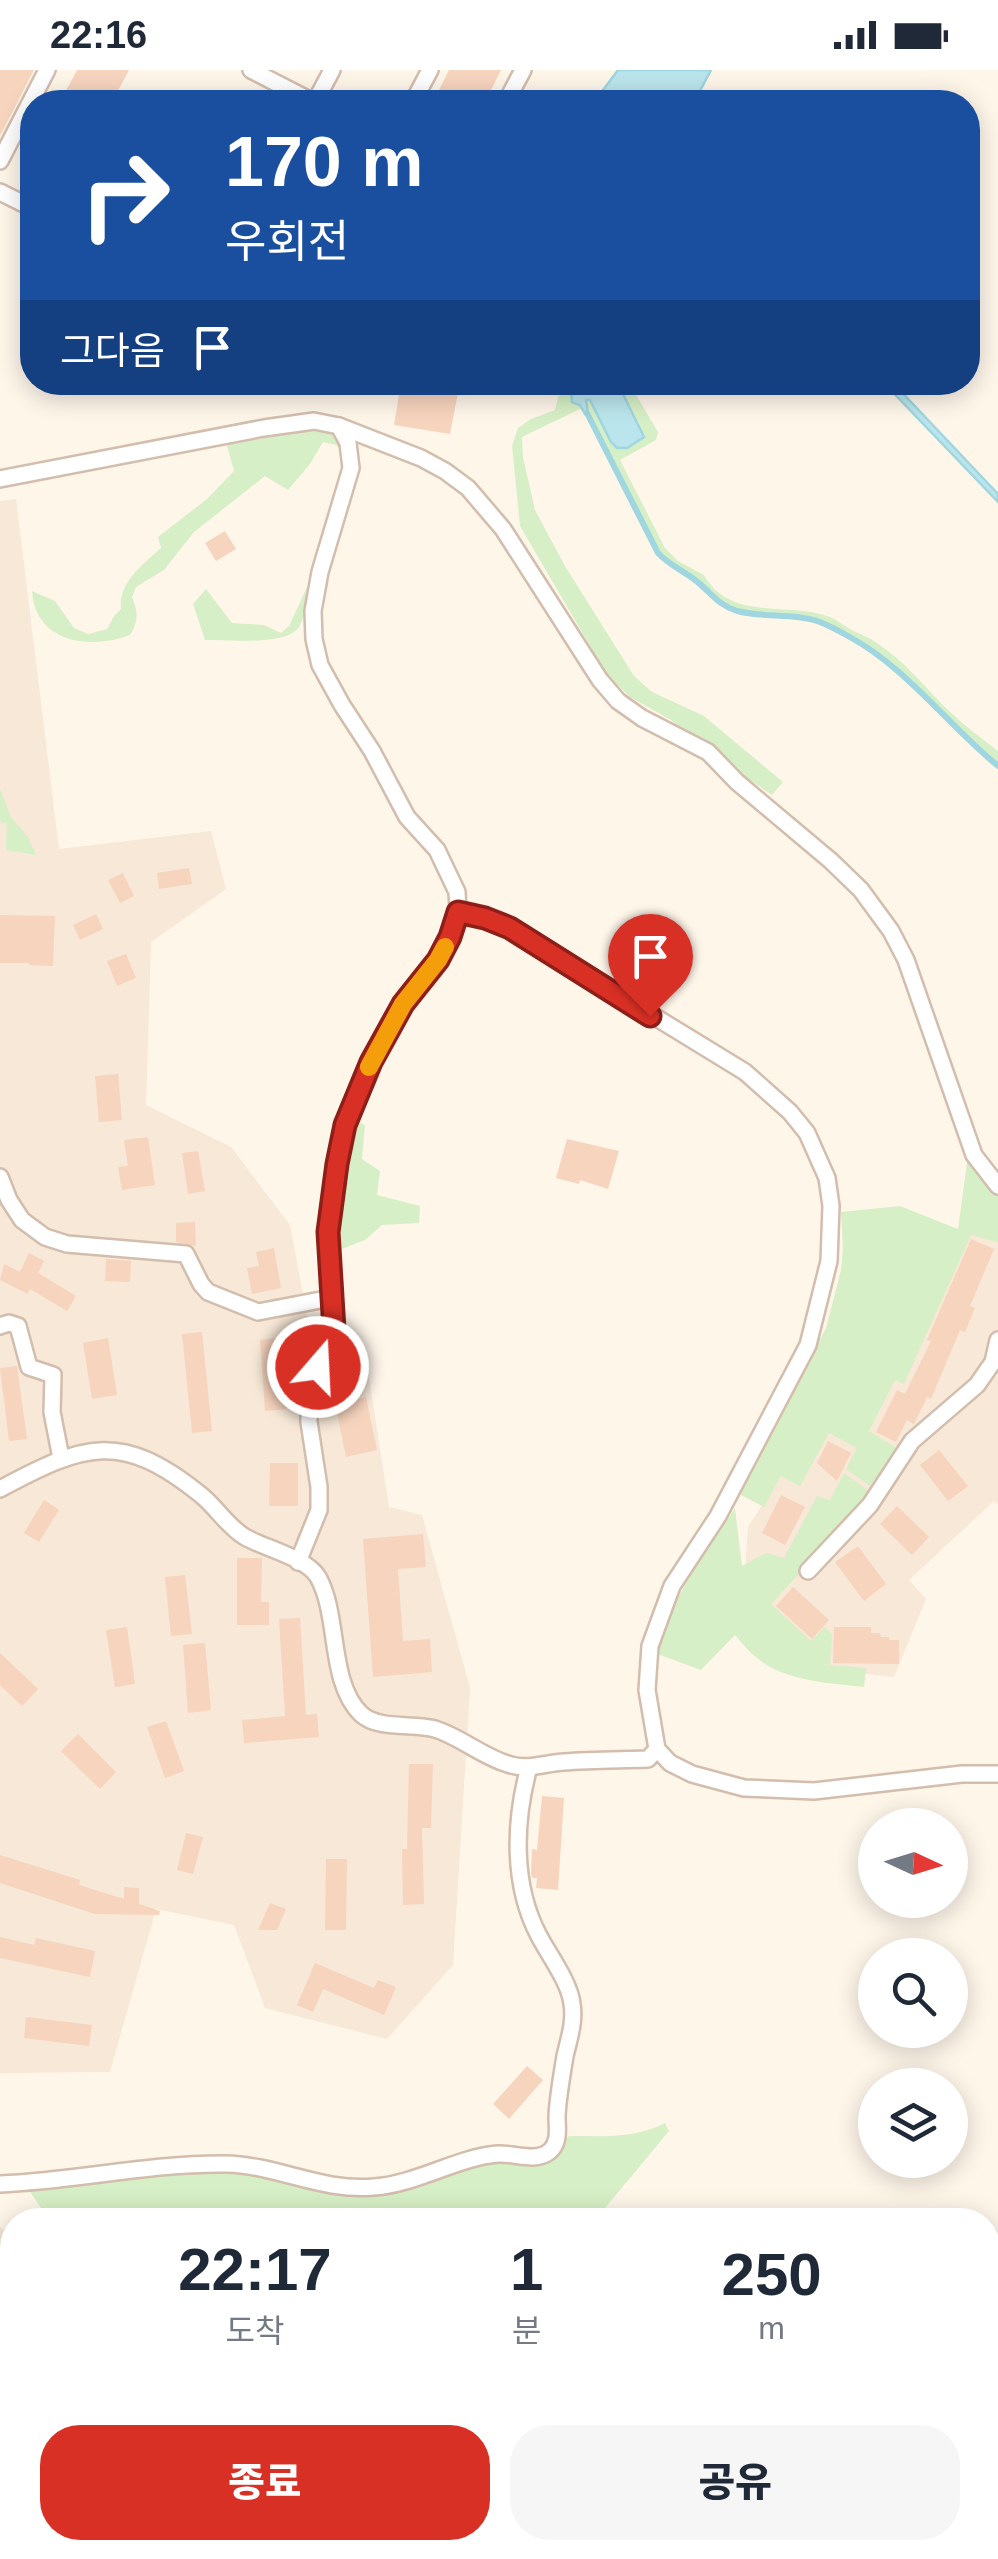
<!DOCTYPE html>
<html lang="ko">
<head>
<meta charset="utf-8">
<style>
  body { margin:0; font-family:Helvetica,"Noto Sans KR",sans-serif; background:#f6f6f7; color:#1f2937; height:100vh; display:flex; flex-direction:column; font-size:38px; white-space:nowrap }
  * { box-sizing:border-box; margin:0 }
  p { font-size:32px; color:#747a83 }
  .icon { flex:none; width:55px; height:55px; fill:none; stroke:currentColor; stroke-width:2; stroke-linecap:round; stroke-linejoin:round }
  .map { position:relative; flex:1; overflow:hidden }
  .details { position:absolute; left:0px; top:2138px; width:1000px; height:352px; display:flex; flex-direction:column; background:#fff; border-radius:40px 40px 0 0; box-shadow:0 5px 25px #0003 }
  .details>* { flex:none }
  .top-card { position:absolute; left:20px; top:20px; width:960px; height:305px; border-radius:40px; box-shadow:0 5px 25px #0003; background:#1a4fa0; color:#fff; overflow:hidden }
  .needle { width:65px; rotate:94deg }
  .tools { position:absolute; left:858px; top:1738px; display:grid; gap:20px }
  .tools a { display:grid; place-items:center; width:110px; height:110px; border-radius:50%; background:#fff; box-shadow:0 5px 25px #0003; font-size:50px }
  .pin { position:absolute; display:grid; place-items:center; width:85px; height:85px; color:#fff; margin:-102px -42px; border-radius:50% 50% 50% 0; rotate:-45deg; box-shadow:0 0 10px #0007 }
  .pin .icon { rotate:45deg }
  .me { position:absolute; width:110px; margin:-55px; rotate:19deg; stroke-linejoin:round; filter:drop-shadow(0 0 8px #0008) }
  .turn { display:flex; align-items:center; gap:35px; height:210px; padding:0 40px; font-size:45px }
  .turn .icon { width:130px; height:130px; stroke-width:2.5 }
  .turn b { display:block; font-size:70px; line-height:85px }
  .then { display:flex; align-items:center; height:95px; padding:0 40px; background:#0003; gap:20px; font-size:38px }
  .eta { display:flex; justify-content:space-evenly; align-items:center; height:170px; text-align:center }
  .eta b { font-size:60px; font-weight:800; line-height:70px }
  .cta { display:flex; gap:20px; margin-top:auto; padding:20px 40px }
  .cta a { flex:1; height:115px; border-radius:40px; background:#d93025; color:#fff; font-size:40px; font-weight:800; line-height:115px; text-align:center }
  .cta a+a { background:#f6f6f7; color:#1f2937 }
  .status { display:flex; justify-content:space-between; align-items:center; height:70px; padding:0 50px; background:#fff; direction:ltr }
  .status svg { height:28px; fill:currentColor }
  .map>svg:first-child { display:block }
</style>
</head>
<body>
<div class="status"><b>22:16</b><svg viewBox="0 0 49 12"><path d="M0 12V9h3v3zM5 12V6h3v6zM10 12V3h3v9zM15 12V0h3v12zM26 1h20v11H26zM47 4h2v5h-2z"/></svg></div>
<div class="map">
<svg width="998" height="2489" viewBox="0 0 998 2489">
  <rect width="100%" height="100%" fill="#fff6ea"/>
  <g fill="#f7e8d7">
    <path d="M 16,429 L 59,779 L 211,761 L 226,819 L 151,872 L 146,1035 L 231,1077 L 290,1155 L 315,1289 L 368,1301 L 389,1437 L 422,1445 L 470,1618 L 453,1895 L 387,1969 L 265,1938 L 234,1855 L 156,1839 L 110,2002 L 0,2003 L 0,431 Z"/>
    <path d="M 974,1154 L 998,1159 L 998,1434 L 994,1431 L 909,1510 L 926,1529 L 894,1607 L 786,1595 L 742,1546 L 748,1457 L 822,1341 Z"/>
    <path d="M 0,2157 L 12,2165 L 12,2478 L 230,2478 L 231,2489 L 0,2489 Z"/>
    <path d="M 988,2392 L 998,2412 L 998,2470 L 971,2489 L 557,2489 L 561,2478 L 988,2478 Z"/>
  </g>
  <g fill="#d7efc6">
    <path d="M 569,313 L 587,313 L 578,319 L 582,338 L 522,367 L 523,387 L 535,440 L 565,496 L 634,606 L 652,622 L 704,646 L 783,712 L 772,725 L 744,706 L 703,668 L 680,658 L 671,650 L 630,627 L 607,605 L 520,456 L 512,376 L 518,358 L 531,349 L 555,340 L 559,324 L 566,319 Z"/>
    <path d="M 612,313 L 629,313 L 658,362 L 656,370 L 620,390 L 665,478 L 678,491 L 704,505 C 730,552 788,531 830,547 C 837,550 843,555 850,559 C 859,564 869,567 877,573 C 906,592 926,619 950,642 C 965,656 982,669 998,681 L 998,693 L 906,606 L 855,567 L 816,549 L 757,543 L 732,537 L 712,524 L 699,509 L 671,493 L 660,482 L 588,343 L 586,329 L 590,329 L 611,372 L 621,318 Z"/>
    <path d="M 319,359 C 334,362 339,370 344,384 L 336,375 L 323,372 L 310,394 L 288,420 L 265,406 L 194,462 L 164,500 L 136,517 L 132,527 C 138,543 139,550 130,565 C 90,580 35,573 32,521 L 55,531 L 74,558 L 88,564 L 107,559 L 114,546 L 121,539 C 118,513 143,494 161,478 L 158,467 L 207,429 L 234,401 L 226,373 Z"/>
    <path d="M 307,517 C 306,530 306,545 299,557 C 287,576 227,570 205,570 L 193,534 L 206,519 L 232,553 L 264,555 L 281,563 L 289,556 Z"/>
    <path d="M 0,719 L 11,747 L 28,767 L 36,785 L 6,780 L 7,753 L 1,753 L 0,750 Z"/>
    <path d="M 353,1050 L 365,1055 L 362,1089 L 380,1101 L 377,1125 L 420,1136 L 419,1153 L 382,1155 L 365,1170 L 334,1182 L 341,1094 Z"/>
    <path d="M 968,1086 L 998,1122 L 998,1172 L 971,1165 L 904,1314 L 895,1310 L 869,1361 L 901,1381 L 874,1419 L 846,1399 L 857,1378 L 829,1363 L 800,1416 L 781,1406 L 764,1437 L 739,1424 L 826,1258 L 841,1200 L 843,1178 L 841,1142 L 900,1136 L 958,1159 Z"/>
    <path d="M 844,1403 L 873,1424 L 771,1534 L 811,1571 L 825,1557 L 832,1564 L 830,1595 L 866,1598 L 864,1617 C 830,1613 784,1611 757,1588 C 749,1582 742,1573 735,1565 L 701,1600 L 657,1584 L 670,1543 L 688,1509 L 735,1438 L 742,1496 L 766,1483 L 784,1488 L 817,1426 L 830,1430 Z"/>
    <path d="M 665,2053 L 669,2061 L 595,2150 L 63,2150 L 41,2138 L 29,2120 L 147,2102 L 232,2098 L 314,2116 L 448,2103 L 561,2073 L 569,2066 C 602,2066 634,2069 665,2053 Z"/>
    <path d="M 253,2478 L 406,2478 L 399,2489 L 253,2489 Z"/>
  </g>
  <g fill="#bbe5ec" stroke="#a0d6df" stroke-width="2.5">
    <path d="M 618,0 L 711,0 L 694,32 L 594,32 Z"/>
    <path d="M 612,312 L 620,318 L 644,367 L 627,378 L 617,378 L 611,372 L 590,330 L 586,330 L 588,343 L 585,344 L 580,335 L 572,332 L 571,317 L 578,319 L 587,313 Z"/>
    <path d="M 884,313 L 893,313 L 998,424 L 998,432 Z"/>
  </g>
  <g fill="none" stroke-linecap="round" stroke-linejoin="round">
    <path stroke="#a0d6df" stroke-width="6" d="M 587,343 L 658,483 C 669,495 682,500 695,510 C 711,522 716,534 737,541 C 764,548 795,543 820,552 C 830,556 839,561 848,566 C 906,597 947,654 998,696"/>
  </g>
  <g fill="#f7d4be">
    <path d="M 0,0 L 34,0 L 0,66 Z"/>
    <path d="M 77,0 L 129,0 L 112,32 L 60,32 Z"/>
    <path d="M 449,0 L 501,0 L 485,32 L 433,32 Z"/>
    <path d="M 401,312 L 460,312 L 450,364 L 394,355 Z"/>
    <path d="M 225,461 L 236,479 L 216,491 L 205,473 Z"/>
    <path d="M 189,798 L 192,814 L 159,819 L 157,803 Z"/>
    <path d="M 123,803 L 134,826 L 120,833 L 108,810 Z"/>
    <path d="M 96,844 L 103,859 L 80,870 L 73,855 Z"/>
    <path d="M 0,845 L 55,846 L 53,896 L 29,895 L 29,893 L 0,893 Z"/>
    <path d="M 126,884 L 136,908 L 117,916 L 107,891 Z"/>
    <path d="M 118,1004 L 122,1050 L 99,1052 L 95,1006 Z"/>
    <path d="M 148,1067 L 155,1115 L 122,1120 L 118,1097 L 128,1096 L 124,1070 Z"/>
    <path d="M 567,1069 L 619,1081 L 608,1119 L 580,1110 L 579,1114 L 556,1108 Z"/>
    <path d="M 198,1081 L 205,1121 L 188,1124 L 182,1083 Z"/>
    <path d="M 195,1152 L 196,1176 L 176,1172 L 176,1153 Z"/>
    <path d="M 971,1169 L 994,1179 L 970,1236 L 975,1238 L 965,1262 L 960,1260 L 931,1329 L 927,1327 L 914,1354 L 907,1350 L 896,1372 L 876,1362 L 897,1320 L 905,1324 L 931,1271 L 927,1270 Z"/>
    <path d="M 274,1178 L 281,1218 L 252,1224 L 247,1198 L 259,1196 L 256,1182 Z"/>
    <path d="M 29,1183 L 44,1191 L 38,1203 L 76,1226 L 67,1241 L 30,1219 L 28,1224 L 0,1210 L 4,1194 L 20,1202 Z"/>
    <path d="M 106,1189 L 131,1191 L 130,1212 L 105,1211 Z"/>
    <path d="M 202,1262 L 212,1361 L 192,1363 L 182,1264 Z"/>
    <path d="M 281,1267 L 287,1339 L 265,1341 L 260,1270 Z"/>
    <path d="M 108,1268 L 117,1325 L 92,1329 L 83,1273 Z"/>
    <path d="M 17,1296 L 27,1369 L 9,1371 L 0,1298 Z"/>
    <path d="M 349,1305 L 354,1330 L 366,1327 L 377,1380 L 346,1387 L 330,1309 Z"/>
    <path d="M 828,1371 L 851,1383 L 837,1411 L 817,1393 Z"/>
    <path d="M 939,1380 L 968,1416 L 948,1431 L 920,1395 Z"/>
    <path d="M 270,1393 L 298,1393 L 298,1436 L 269,1436 Z"/>
    <path d="M 781,1425 L 805,1437 L 785,1475 L 762,1463 Z"/>
    <path d="M 44,1430 L 59,1440 L 39,1472 L 24,1463 Z"/>
    <path d="M 897,1436 L 929,1467 L 912,1485 L 880,1454 Z"/>
    <path d="M 423,1464 L 426,1497 L 398,1499 L 403,1571 L 430,1569 L 432,1602 L 373,1607 L 363,1469 Z"/>
    <path d="M 858,1476 L 886,1514 L 864,1531 L 835,1492 Z"/>
    <path d="M 237,1488 L 262,1488 L 261,1532 L 269,1532 L 269,1555 L 237,1555 Z"/>
    <path d="M 185,1505 L 192,1564 L 171,1566 L 165,1507 Z"/>
    <path d="M 793,1517 L 829,1550 L 812,1569 L 776,1536 Z"/>
    <path d="M 300,1548 L 306,1645 L 317,1644 L 319,1667 L 244,1673 L 242,1650 L 285,1646 L 279,1549 Z"/>
    <path d="M 127,1557 L 135,1614 L 115,1617 L 106,1560 Z"/>
    <path d="M 834,1557 L 871,1557 L 871,1563 L 880,1563 L 881,1567 L 889,1567 L 889,1570 L 899,1570 L 899,1594 L 833,1593 Z"/>
    <path d="M 205,1573 L 211,1640 L 188,1643 L 183,1575 Z"/>
    <path d="M 0,1583 L 38,1619 L 22,1636 L 0,1615 Z"/>
    <path d="M 166,1651 L 184,1701 L 165,1708 L 147,1657 Z"/>
    <path d="M 78,1664 L 116,1702 L 100,1719 L 61,1681 Z"/>
    <path d="M 409,1694 L 433,1694 L 431,1758 L 422,1758 L 424,1834 L 403,1835 L 402,1779 L 407,1779 Z"/>
    <path d="M 542,1726 L 564,1728 L 558,1820 L 536,1818 L 537,1808 L 532,1808 L 531,1803 L 532,1779 L 537,1780 Z"/>
    <path d="M 186,1763 L 203,1767 L 193,1804 L 177,1800 Z"/>
    <path d="M 0,1785 L 80,1810 L 79,1815 L 124,1829 L 124,1817 L 139,1818 L 139,1834 L 160,1841 L 159,1845 L 95,1844 L 0,1813 Z"/>
    <path d="M 326,1789 L 347,1789 L 346,1860 L 325,1860 Z"/>
    <path d="M 270,1833 L 286,1839 L 277,1860 L 258,1860 Z"/>
    <path d="M 0,1867 L 34,1875 L 36,1868 L 95,1881 L 90,1907 L 0,1888 Z"/>
    <path d="M 315,1893 L 374,1918 L 378,1910 L 396,1917 L 384,1945 L 323,1919 L 313,1942 L 297,1935 Z"/>
    <path d="M 26,1947 L 92,1955 L 89,1976 L 24,1968 Z"/>
    <path d="M 527,1996 L 543,2010 L 509,2049 L 493,2034 Z"/>
  </g>
  <g fill="none" stroke-linecap="round" stroke-linejoin="round">
    <g stroke="#d3bdad" stroke-width="20">
      <g id="minor">
        <path d="M 251,0 L 313,32"/>
        <path d="M 315,32 L 332,0"/>
        <path d="M 413,32 L 430,0"/>
        <path d="M 506,32 L 523,0"/>
        <path d="M 0,91 L 47,0"/>
        <path d="M 0,122 L 32,138"/>
        <path d="M 0,409 L 264,358 L 314,351 L 339,356 L 421,388 L 445,401 L 468,418 L 503,459 L 600,610 L 618,631 L 642,648 L 708,682 L 737,712 L 831,791 L 861,820 L 891,861 L 906,890 L 974,1085 L 998,1116"/>
        <path d="M 458,841 L 485,847 L 510,858 L 745,1002 L 790,1042 L 807,1063 L 827,1108 L 831,1136 L 829,1191 L 808,1275 L 718,1446 L 672,1516 L 650,1576 L 647,1620 L 657,1679 L 670,1693 L 692,1704 L 744,1718 L 814,1721 L 962,1704 L 998,1704"/>
        <path d="M 0,1107 L 9,1130 L 22,1150 L 45,1167 L 67,1174 L 186,1184 L 201,1214 L 208,1222 L 258,1242 L 331,1228"/>
        <path d="M 0,1256 L 9,1253 L 18,1256 L 29,1297 L 53,1305 L 52,1342 L 61,1388"/>
        <path d="M 0,1419 C 84,1374 121,1360 201,1425 C 217,1438 228,1457 245,1467 C 264,1478 307,1488 318,1507 C 340,1546 328,1612 361,1644 C 378,1660 413,1653 435,1659 C 461,1667 484,1688 511,1695 C 528,1700 546,1693 564,1692 C 591,1690 620,1690 648,1689 L 657,1679"/>
        <path d="M 298,1492 L 319,1440 L 319,1417 L 309,1352 L 309,1322 L 333,1260 L 329,1162 L 337,1094 L 345,1055 L 371,992 L 403,934 L 438,890 L 451,867 L 458,841 L 457,822 L 437,780 L 407,747 L 372,681 L 342,635 L 320,595 L 314,569 L 313,541 L 320,502 L 351,398 L 348,373 L 339,356"/>
        <path d="M 808,1501 L 870,1435 L 912,1371 L 977,1315 L 993,1292 L 998,1270"/>
        <path d="M 0,2114 C 76,2111 150,2093 226,2094 C 276,2095 323,2122 374,2117 C 417,2114 458,2087 498,2084 C 514,2083 536,2093 550,2081 C 560,2072 557,2058 557,2046 C 558,2026 562,2005 565,1986 C 569,1969 575,1951 572,1934 C 570,1913 549,1885 539,1866 C 512,1815 514,1752 529,1697"/>
        <path d="M 988,2467 L 998,2460"/>
        <path d="M 939,2489 L 968,2478"/>
      </g>
    </g>
    <use href="#minor" stroke="#fff" stroke-width="15"/>
  </g>
  <g fill="none" stroke-linecap="round" stroke-linejoin="round">
    <g stroke="#8d1f18" stroke-width="25">
      <path id="route" d="M 318,1297 L 334,1260 L 328,1162 L 337,1094 L 345,1055 L 371,992 L 403,934 L 438,890 L 450,867 L 458,842 L 485,848 L 510,858 L 650,946"/>
    </g>
    <use href="#route" stroke="#d93025" stroke-width="18"/>
    <path stroke="#f59e0b" stroke-width="18" d="M 369,997 L 403,934 L 438,890 L 445,877"/>
  </g>
</svg>
<div class="tools">
<a><svg class="needle" viewBox="-14 -14 28 28"><path d="M0-13l5 13h-10z" fill="#e53935"/><path d="M0 13l5-13h-10z" fill="#747a83"/></svg></a>
<a><svg class="icon" aria-label="search" viewBox="0 0 24 24"><circle cx="10" cy="10" r="6"/><path d="M15 15l6 6"/></svg></a>
<a><svg class="icon" aria-label="layers" viewBox="0 0 24 24"><path d="M12 4l9 5-9 5-9-5zM3 14l9 5 9-5"/></svg></a>
</div>
<div class="pin" style="left:650px;top:946px;background:#d93025"><svg class="icon" aria-label="arrive" viewBox="0 0 24 24"><path d="M6 21V4h12l-3 4 3 4H6"/></svg></div>
<svg class="me" style="left:318px;top:1297px" viewBox="-20 -20 40 40"><circle r="17" fill="#d93025" stroke="#fff" stroke-width="3"/><path d="M0-11L8 9 0 5-8 9z" fill="#fff"/></svg>
<div class="top-card">
<div class="turn"><svg class="icon" aria-label="right" viewBox="0 0 24 24"><path d="M7 20v-9h11M14 6l5 5-5 5"/></svg><div><b>170 m</b>우회전</div></div>
<div class="then">그다음<svg class="icon" aria-label="arrive" viewBox="0 0 24 24"><path d="M6 21V4h12l-3 4 3 4H6"/></svg></div>
</div>
<section class="details">
<div class="eta">
<div><b>22:17</b><p>도착</p></div>
<div><b>1</b><p>분</p></div>
<div><b>250</b><p>m</p></div>
</div>
<div class="cta"><a>종료</a><a>공유</a></div>
</section>
</div>
</body>
</html>
